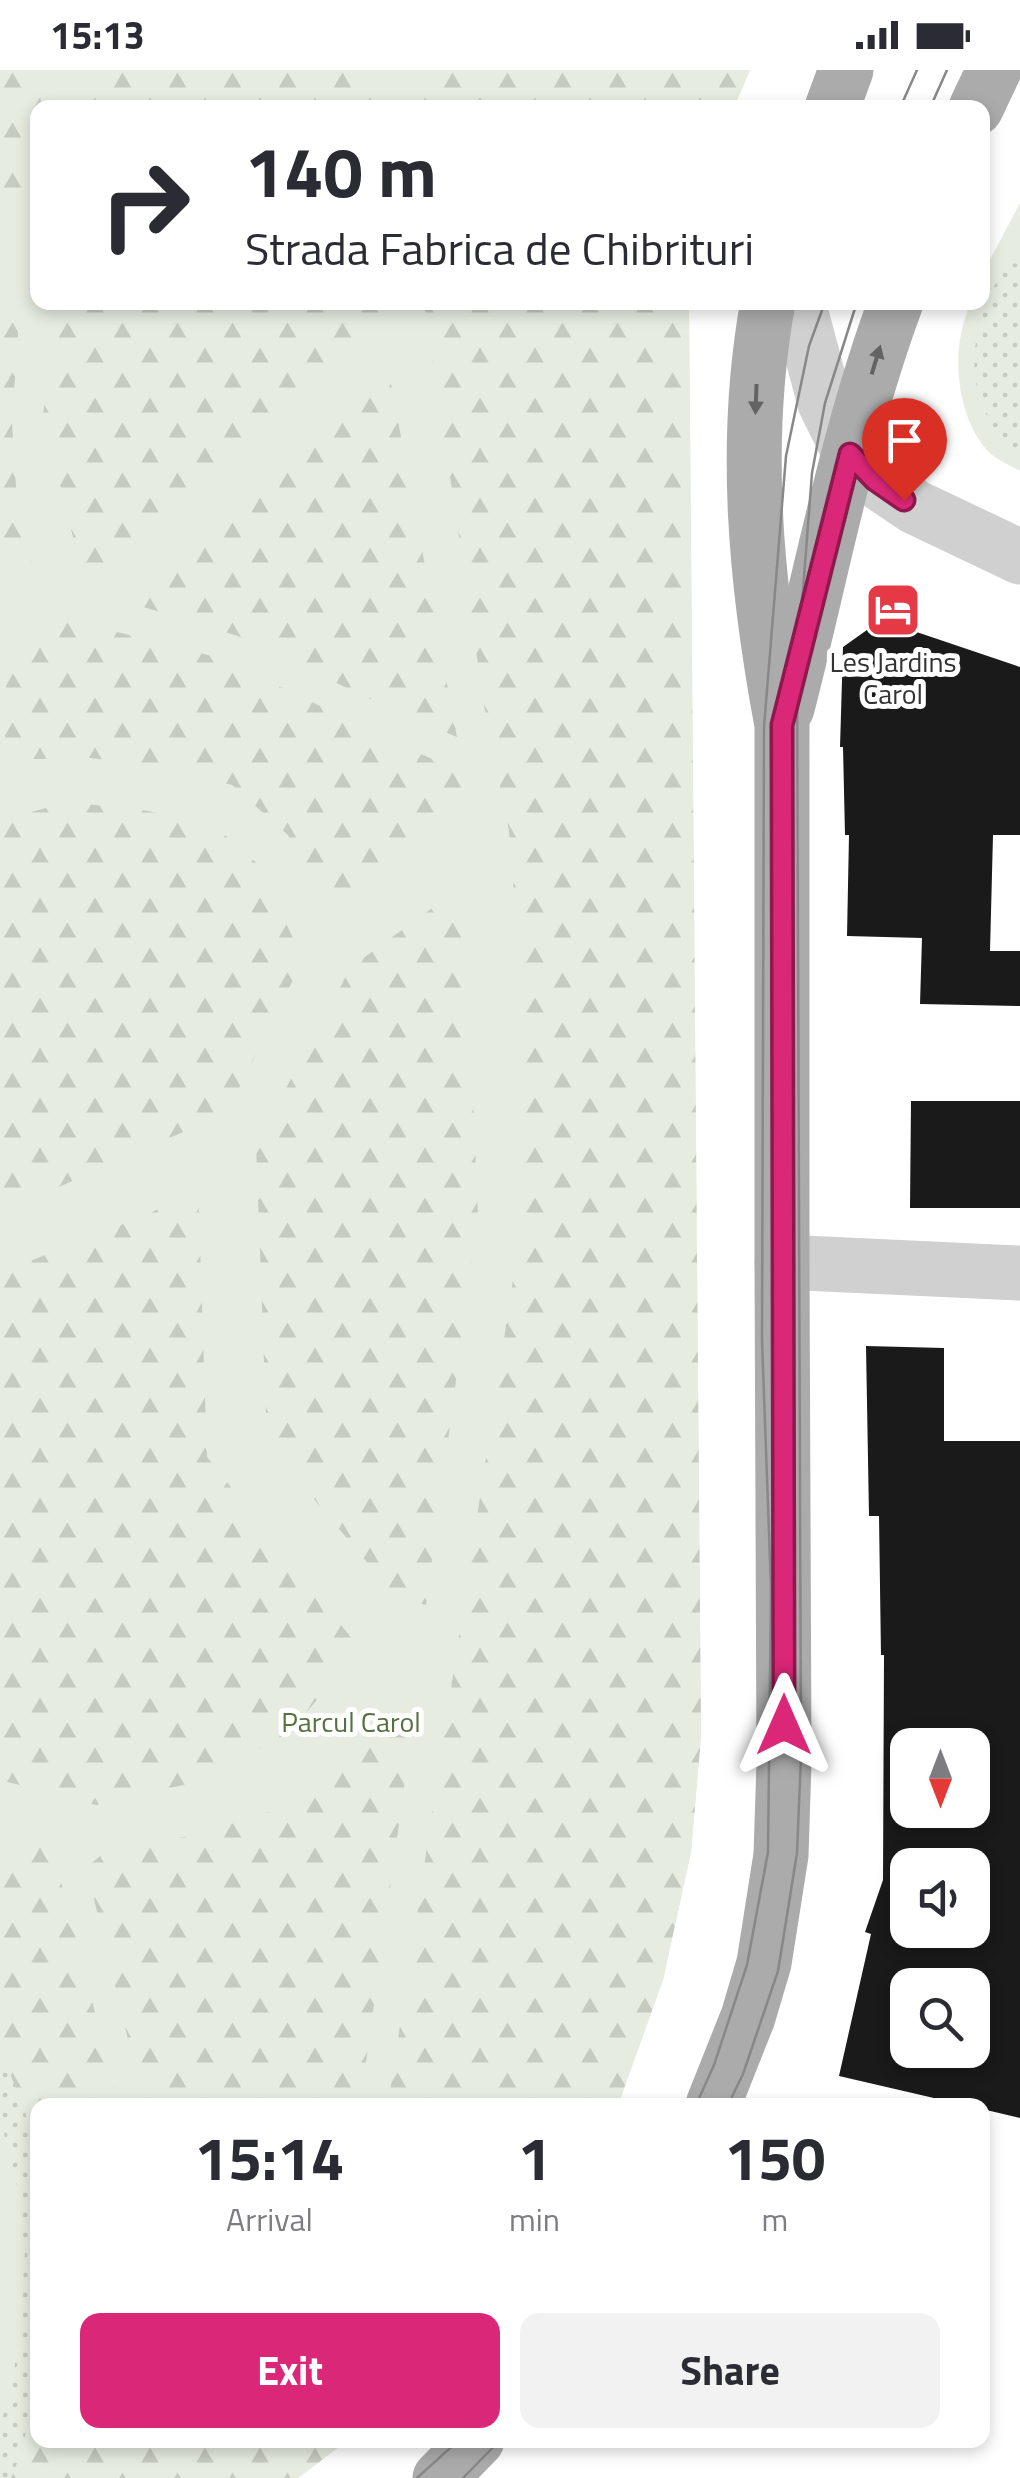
<!DOCTYPE html>
<html lang="en">
<head>
<meta charset="utf-8">
<style>
  body { margin:0; font-family:"Titillium Web",sans-serif; background:#f2f2f3; color:#2b2b33; height:100vh; display:flex; flex-direction:column; font-size:38px; white-space:nowrap }
  * { box-sizing:border-box; margin:0 }
  p { font-size:32px; color:#7c7c81 }
  .icon { flex:none; width:55px; height:55px; fill:none; stroke:currentColor; stroke-width:2; stroke-linecap:round; stroke-linejoin:round }
  .map { position:relative; flex:1; overflow:hidden }
  .panel { position:absolute; left:30px; top:2028px; width:960px; height:350px; display:flex; flex-direction:column; background:#fff; border-radius:20px; box-shadow:0 5px 15px #0003 }
  .panel>* { flex:none }
  .hud { position:absolute; left:30px; top:30px; width:960px; height:210px; border-radius:20px; box-shadow:0 5px 15px #0003; background:#fff; color:#2b2b33; overflow:hidden }
  .needle { width:65px; rotate:180deg }
  .controls { position:absolute; left:890px; top:1658px; display:grid; gap:20px }
  .controls a { display:grid; place-items:center; width:100px; height:100px; border-radius:20px; background:#fff; box-shadow:0 5px 15px #0003; font-size:50px }
  .pin { position:absolute; display:grid; place-items:center; width:85px; height:85px; color:#fff; margin:-102px -42px; border-radius:50% 50% 50% 0; rotate:-45deg; box-shadow:0 0 10px #0007 }
  .pin .icon { rotate:45deg }
  .me { position:absolute; width:110px; margin:-55px; rotate:0deg; stroke-linejoin:round; filter:drop-shadow(0 0 8px #0008) }
  .turn { display:flex; align-items:center; gap:35px; height:210px; padding:0 50px; font-size:45px }
  .turn .icon { width:130px; height:130px; stroke-width:2.5 }
  .turn b { display:block; font-size:70px; line-height:85px }
  .eta { display:flex; justify-content:space-evenly; align-items:center; height:170px; text-align:center }
  .eta b { font-size:60px; font-weight:700; line-height:70px }
  .cta { display:flex; gap:20px; margin-top:auto; padding:20px 50px }
  .cta a { flex:1; height:115px; border-radius:20px; background:#db2777; color:#fff; font-size:40px; font-weight:700; line-height:115px; text-align:center }
  .cta a+a { background:#f2f2f3; color:#2b2b33 }
  .status { display:flex; justify-content:space-between; align-items:center; height:70px; padding:0 50px; background:#fff; direction:ltr }
  .status svg { height:28px; fill:currentColor }
  .map>svg:first-child { display:block }
</style>
</head>
<body>
<div class="status"><b>15:13</b><svg viewBox="0 0 49 12"><path d="M0 12V9h3v3zM5 12V6h3v6zM10 12V3h3v9zM15 12V0h3v12zM26 1h20v11H26zM47 4h2v5h-2z"/></svg></div>
<div class="map">
<svg width="1020" height="2408" viewBox="0 0 1020 2408">
  <defs>
    <pattern id="forest-firs" width="22" height="20" patternUnits="userSpaceOnUse" patternTransform="scale(2.5)"><rect width="22" height="20" fill="#e6ecdf"/><path d="M5 1l3.5 6h-7zM16 11l3.5 6h-7z" fill="#c6cbc0"/></pattern>
    <pattern id="garden-dots" width="8" height="8" patternUnits="userSpaceOnUse" patternTransform="scale(2.5)"><rect width="8" height="8" fill="#e6ecdf"/><path d="M2 2h.1M6 6h.1" fill="none" stroke="#c6cbc0" stroke-width="1.8" stroke-linecap="round"/></pattern>
  </defs>
  <rect width="100%" height="100%" fill="#fff"/>
  <g fill="#e6ecdf">
    <path d="M 0,0 L 750,0 L 734,37 L 38,38 L 38,232 L 689,233 L 701,1667 L 691,1782 L 663,1910 L 618,2035 L 38,2035 L 38,2370 L 348,2370 L 298,2408 L 0,2408 Z"/>
    <path d="M 1020,133 L 1020,401 C 1011,396 1000,391 992,385 C 962,358 953,301 961,264 C 963,253 967,243 970,233 L 982,232 L 983,203 Z"/>
  </g>
  <g fill="url(#forest-firs)">
    <path d="M 0,0 L 44,0 L 40,37 L 38,38 L 37,70 L 32,127 L 0,125 Z"/>
    <path d="M 79,0 L 379,0 L 380,37 L 76,37 Z"/>
    <path d="M 425,0 L 750,0 L 734,37 L 424,38 Z"/>
    <path d="M 0,232 L 20,233 L 12,353 L 17,433 L 35,503 L 0,501 Z"/>
    <path d="M 88,233 L 386,233 L 387,259 L 86,520 L 43,345 L 57,235 L 87,238 Z"/>
    <path d="M 424,233 L 689,233 L 701,1667 L 691,1782 L 663,1910 L 618,2035 L 388,2035 L 522,1150 L 524,946 L 509,761 L 487,654 Z"/>
    <path d="M 390,308 L 457,667 L 391,639 L 238,566 L 137,535 Z"/>
    <path d="M 46,544 L 224,589 L 398,674 L 462,702 L 467,741 L 398,789 L 364,820 L 334,857 L 288,765 L 232,715 L 149,695 L 90,688 L 34,689 L 5,674 L 6,616 Z"/>
    <path d="M 68,732 L 142,740 L 210,752 L 258,794 L 293,868 L 293,910 L 234,1028 L 190,1059 L 0,1143 L 0,758 L 24,744 Z"/>
    <path d="M 457,820 L 467,890 L 478,1146 L 426,1535 L 397,1528 L 267,1373 L 256,1074 L 351,897 Z"/>
    <path d="M 198,1115 L 207,1387 L 361,1580 L 288,1663 L 201,1711 L 96,1735 L 0,1710 L 0,1203 L 151,1143 Z"/>
    <path d="M 419,1610 L 360,2035 L 144,2035 L 91,1817 L 93,1792 L 105,1782 L 204,1763 L 268,1742 L 331,1702 L 386,1652 Z"/>
    <path d="M 0,1767 L 39,1776 L 57,1796 L 119,2035 L 38,2035 L 37,2088 L 22,2031 L 0,1982 Z"/>
    <path d="M 37,2316 L 38,2370 L 348,2370 L 298,2408 L 11,2408 L 21,2383 Z"/>
  </g>
  <g fill="url(#garden-dots)">
    <path d="M 1006,193 L 1020,194 L 1020,382 C 982,360 968,308 977,266 C 982,240 994,216 1006,193 Z"/>
    <path d="M 0,1982 L 22,2031 L 38,2088 L 37,2316 L 21,2383 L 11,2408 L 0,2408 L 0,2358 L 13,2308 L 21,2247 L 25,2180 L 16,2109 L 0,2049 Z"/>
  </g>
  <g fill="#1a1a1a" fill-rule="evenodd">
    <path d="M 881,550 L 1020,597 L 1020,765 L 993,765 L 990,881 L 1020,881 L 1020,936 L 920,934 L 922,868 L 847,866 L 849,765 L 845,765 L 843,677 L 840,677 L 843,577 Z"/>
    <path d="M 911,1031 L 1020,1031 L 1020,1138 L 910,1138 Z"/>
    <path d="M 866,1276 L 944,1278 L 944,1371 L 1020,1371 L 1020,2048 L 982,2039 L 982,2035 L 964,2035 L 839,2006 L 871,1864 L 865,1862 L 883,1810 L 884,1585 L 881,1585 L 879,1446 L 869,1446 ZM 908,1675 L 972,1675 L 972,1740 L 908,1740 ZM 908,1795 L 972,1795 L 972,1860 L 908,1860 ZM 908,1915 L 972,1915 L 972,1980 L 908,1980 Z"/>
  </g>
  <g fill="none" stroke-linecap="round" stroke-linejoin="round">
    <g stroke="#d0d0d0" stroke-width="55">
      <path d="M 798,232 L 825,333 L 850,384 L 875,410 L 915,437 L 1020,487"/>
      <path d="M 782,1192 L 1020,1203"/>
    </g>
    <g stroke="#ababab" stroke-width="55">
      <path d="M 832,38 L 846,0"/>
      <path d="M 976,38 L 994,0"/>
      <path d="M 787,638 C 822,503 847,364 896,232"/>
      <path d="M 713,2035 L 748,1947 L 764,1893 L 781,1785 L 784,1693 L 782,1192 L 782,655 C 756,516 742,373 768,232"/>
      <path d="M 440,2408 L 477,2370"/>
    </g>
    <g stroke="#888" stroke-width="2.5">
      <path d="M 900,38 L 917,0"/>
      <path d="M 930,38 L 947,0"/>
      <path d="M 696,2035 L 714,1995 L 747,1895 L 768,1782 L 771,1518 L 762,1270 L 764,657 L 786,386 L 809,276 L 825,232"/>
      <path d="M 728,2035 L 743,2004 L 778,1901 L 797,1783 L 801,1687 L 797,598 L 812,403 L 825,333 L 857,232"/>
      <path d="M 417,2408 L 459,2370"/>
      <path d="M 463,2408 L 500,2370"/>
    </g>
  </g>
  <defs><path id="oneway-solid" d="M-6-.8H1V-3.2L6.5 0L1 3.2V.8H-6Z" transform="scale(2.5)"/></defs>
  <g fill="#636363">
    <use href="#oneway-solid" transform="translate(876 290) rotate(-73)"/>
    <use href="#oneway-solid" transform="translate(756 329) rotate(92)"/>
  </g>
  <g fill="none" stroke-linecap="round" stroke-linejoin="round">
    <g stroke="#8e194d" stroke-width="25">
      <path id="route" d="M 784,1655 L 782,655 L 850,384 L 875,410 L 904,430"/>
    </g>
    <use href="#route" stroke="#db2777" stroke-width="18"/>
  </g>
  <defs>
    <g id="hotel-square" transform="scale(2.875)"><rect x="-9" y="-9" width="18" height="18" rx="4" fill="#e63946" stroke="#fff"/><path d="M-6-4.5h1.5V1H6V5H4.5V3h-9V5H-6ZM-4 0a1.8 1.8 0 1 1 3.6 0ZM.5 0V-2.5h3Q6-2.5 6 0Z" fill="#fff"/></g>
  </defs>
  <g fill-rule="evenodd">
    <use href="#hotel-square" x="893" y="540"/>
  </g>
  <g text-anchor="middle" dominant-baseline="central" stroke-width="10" stroke-linejoin="round" paint-order="stroke">
    <g font-size="28" fill="#333" stroke="#fff">
      <text x="893" y="591">Les Jardins<tspan x="893" dy="32">Carol</tspan></text>
    </g>
    <g font-size="28" fill="#56703f" stroke="#fff">
      <text x="351" y="1651">Parcul Carol</text>
    </g>
  </g>
</svg>
<div class="controls">
<a><svg class="needle" viewBox="-14 -14 28 28"><path d="M0-13l5 13h-10z" fill="#e53935"/><path d="M0 13l5-13h-10z" fill="#7c7c81"/></svg></a>
<a><svg class="icon" aria-label="sound" viewBox="0 0 24 24"><path d="M4 9h4l5-4v14l-5-4H4zM17 9q2 3 0 6"/></svg></a>
<a><svg class="icon" aria-label="search" viewBox="0 0 24 24"><circle cx="10" cy="10" r="6"/><path d="M15 15l6 6"/></svg></a>
</div>
<div class="pin" style="left:904px;top:430px;background:#d93025"><svg class="icon" aria-label="arrive" viewBox="0 0 24 24"><path d="M6 21V4h12l-3 4 3 4H6"/></svg></div>
<svg class="me" style="left:784px;top:1655px" viewBox="-20 -20 40 40"><path d="M0-17L14 15 0 8-14 15z" fill="#db2777" stroke="#fff" stroke-width="4"/></svg>
<div class="hud">
<div class="turn"><svg class="icon" aria-label="right" viewBox="0 0 24 24"><path d="M7 20v-9h11M14 6l5 5-5 5"/></svg><div><b>140 m</b>Strada Fabrica de Chibrituri</div></div>
</div>
<section class="panel">
<div class="eta">
<div><b>15:14</b><p>Arrival</p></div>
<div><b>1</b><p>min</p></div>
<div><b>150</b><p>m</p></div>
</div>
<div class="cta"><a>Exit</a><a>Share</a></div>
</section>
</div>
</body>
</html>
